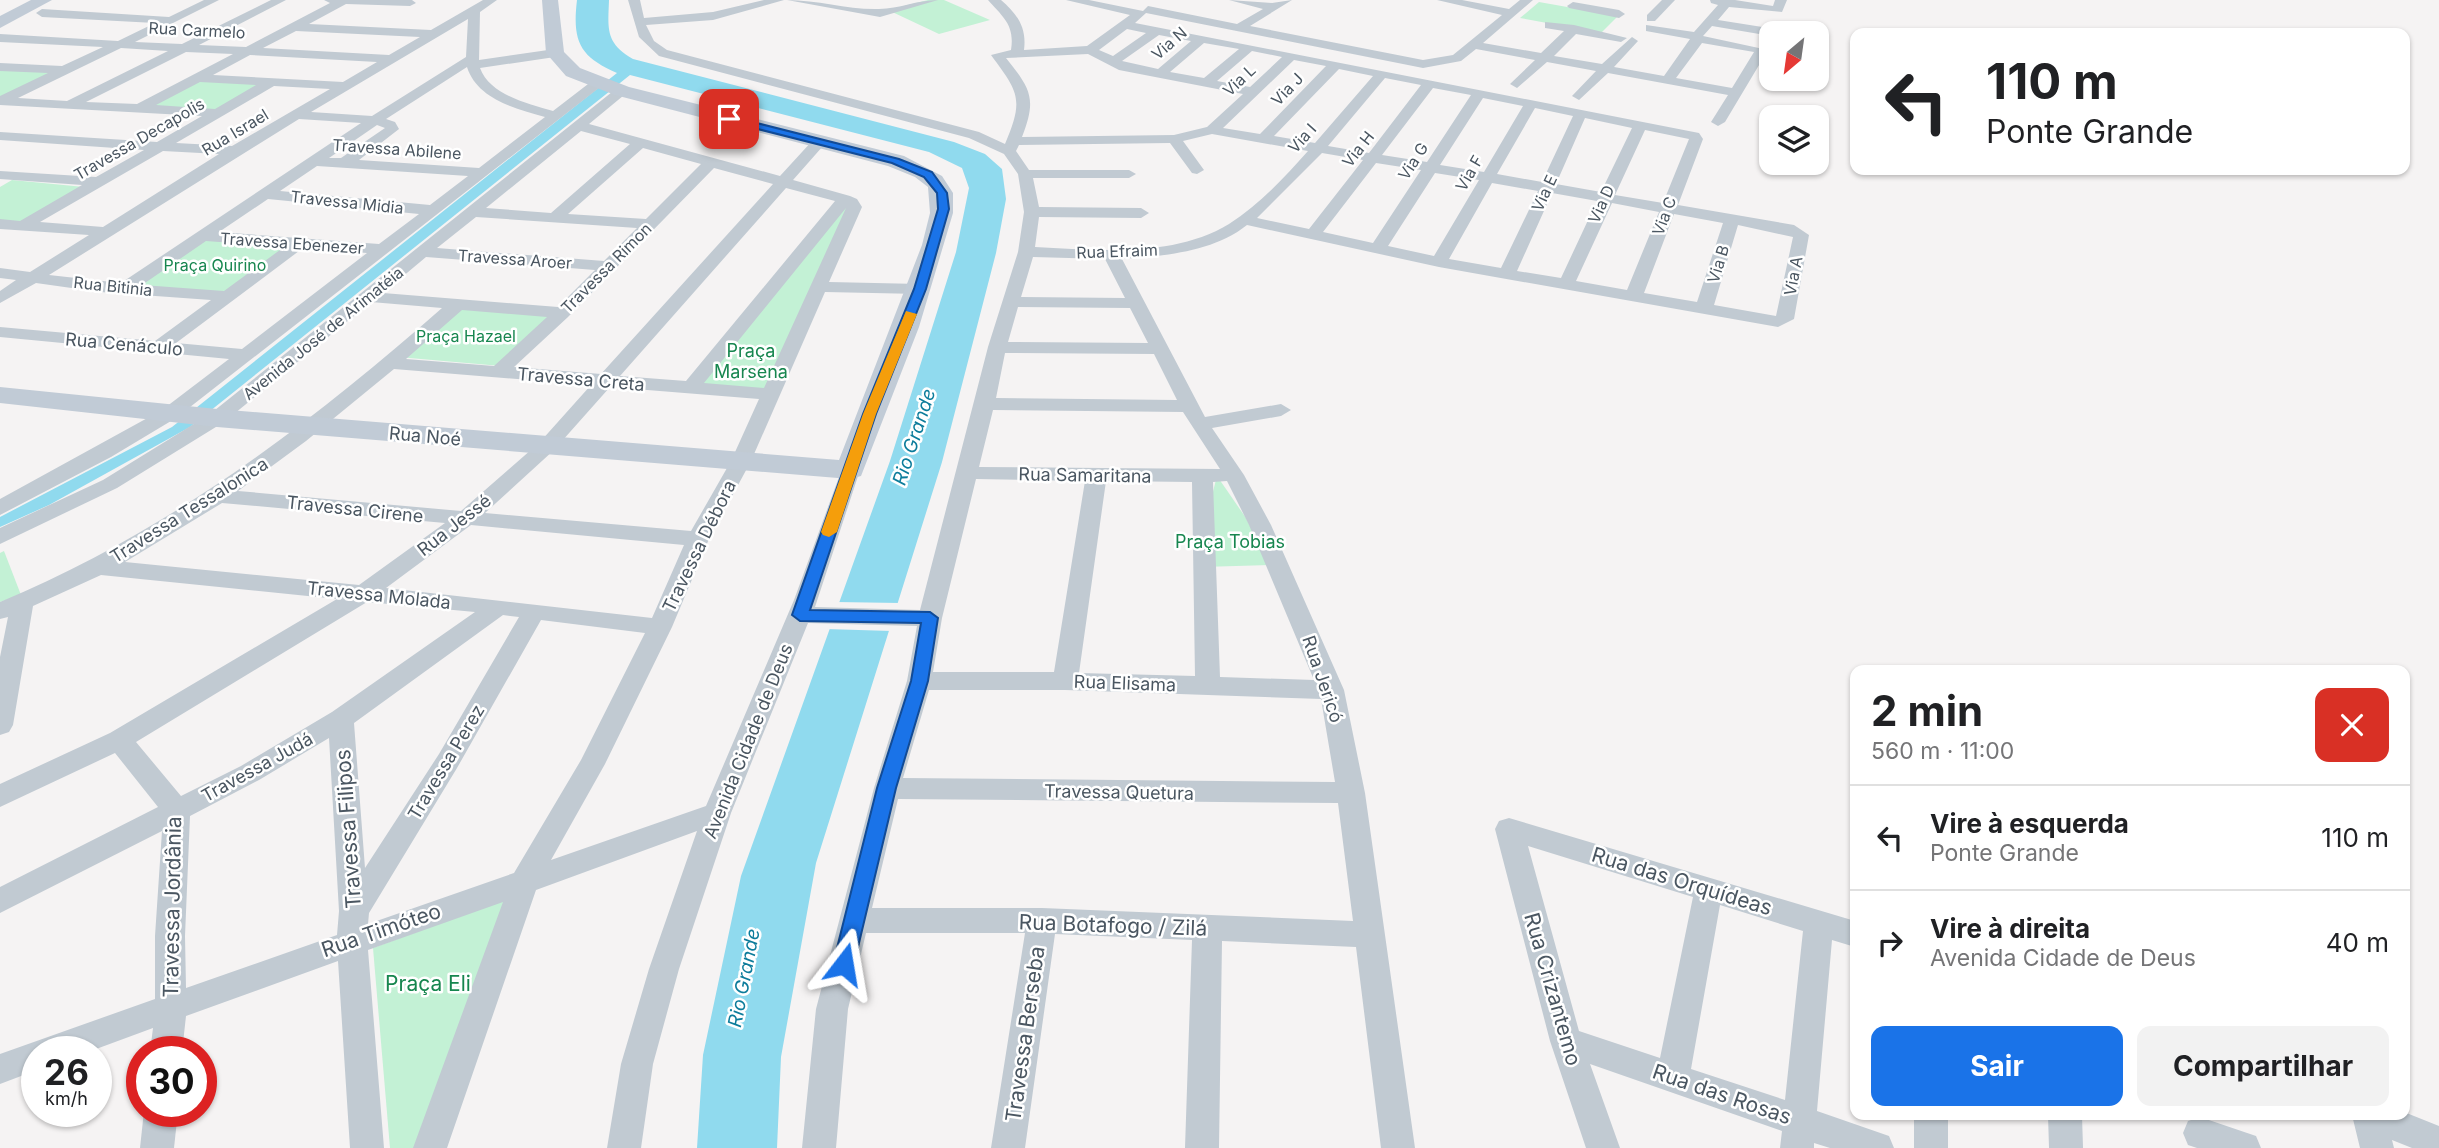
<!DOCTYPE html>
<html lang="pt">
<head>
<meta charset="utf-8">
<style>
  body { margin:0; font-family:Inter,sans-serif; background:#f2f2f2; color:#202124; height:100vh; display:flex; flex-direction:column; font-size:26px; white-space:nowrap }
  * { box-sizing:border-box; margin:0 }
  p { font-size:23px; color:#757577 }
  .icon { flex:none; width:38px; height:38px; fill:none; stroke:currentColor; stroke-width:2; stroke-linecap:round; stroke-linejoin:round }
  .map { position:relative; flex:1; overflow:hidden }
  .panel { position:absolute; left:1850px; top:665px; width:560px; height:455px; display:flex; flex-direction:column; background:#fff; border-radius:14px; box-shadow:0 2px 5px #0004 }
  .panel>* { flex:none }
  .banner { position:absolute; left:1850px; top:28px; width:560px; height:147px; border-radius:14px; box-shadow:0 2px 5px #0004; background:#fff; color:#202124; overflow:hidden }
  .needle { width:46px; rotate:209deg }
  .fabs { position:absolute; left:1759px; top:21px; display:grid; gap:14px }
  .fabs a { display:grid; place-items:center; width:70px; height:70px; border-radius:14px; background:#fff; box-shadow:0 2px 5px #0004; font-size:35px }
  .speed { position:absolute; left:21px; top:1036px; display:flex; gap:14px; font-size:35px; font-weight:700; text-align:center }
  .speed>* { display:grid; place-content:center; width:91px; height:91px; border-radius:50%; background:#fff; box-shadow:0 2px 5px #0004; line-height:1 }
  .speed small { font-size:18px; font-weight:400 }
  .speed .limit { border:10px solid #d22; background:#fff; color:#111 }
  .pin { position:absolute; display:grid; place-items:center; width:60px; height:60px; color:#fff; margin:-30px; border-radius:14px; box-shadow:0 4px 10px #0006 }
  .me { position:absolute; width:77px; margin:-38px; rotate:14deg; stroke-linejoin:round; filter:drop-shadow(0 0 5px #0008) }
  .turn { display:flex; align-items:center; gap:24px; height:147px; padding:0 21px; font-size:32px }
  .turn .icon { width:91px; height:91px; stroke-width:2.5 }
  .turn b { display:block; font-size:49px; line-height:60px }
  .round { display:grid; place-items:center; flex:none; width:74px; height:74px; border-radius:14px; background:#f2f2f2 }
  .summary { display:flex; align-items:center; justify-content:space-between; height:119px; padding:0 21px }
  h1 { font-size:42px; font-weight:700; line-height:52px }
  .cta { display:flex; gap:14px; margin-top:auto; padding:14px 21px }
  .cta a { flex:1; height:80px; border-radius:14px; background:#1a73e8; color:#fff; font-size:28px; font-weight:700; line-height:80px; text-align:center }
  .cta a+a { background:#f2f2f2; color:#202124 }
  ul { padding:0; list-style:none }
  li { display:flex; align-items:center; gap:21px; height:105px; padding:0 21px; border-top:2px solid #e0e0e0 }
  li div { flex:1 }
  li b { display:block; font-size:26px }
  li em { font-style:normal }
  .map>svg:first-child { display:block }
</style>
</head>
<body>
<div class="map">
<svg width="2439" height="1148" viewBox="0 0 2439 1148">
  <rect width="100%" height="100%" fill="#f5f3f3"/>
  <g fill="#c3f1d5">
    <path d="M 928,0 L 944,0 L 990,20 L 939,34 L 888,10 Z"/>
    <path d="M 1539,2 L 1618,16 L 1601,33 L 1520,18 Z"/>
    <path d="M 0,70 L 58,72 L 0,99 Z"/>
    <path d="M 201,80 L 263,84 L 214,111 L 148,107 Z"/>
    <path d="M 12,180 L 84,187 L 21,222 L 0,221 L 0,187 Z"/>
    <path d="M 842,197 L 854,200 L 768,390 L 698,384 Z"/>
    <path d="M 208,236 L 291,244 L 223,294 L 131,287 Z"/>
    <path d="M 454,309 L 550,315 L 501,366 L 398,357 Z"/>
    <path d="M 1217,476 L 1246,518 L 1270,565 L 1202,567 L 1206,519 Z"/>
    <path d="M 4,551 L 21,595 L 0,602 L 0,553 Z"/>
    <path d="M 517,895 L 419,1148 L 390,1148 L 373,948 Z"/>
  </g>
  <path fill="#90daee" d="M 577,0 L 609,0 C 608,29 605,43 633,59 L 954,142 L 985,154 L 1002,169 L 1006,199 L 996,253 L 942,462 L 816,863 L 781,1057 L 777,1148 L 697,1148 L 703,1055 L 741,876 L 890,461 L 956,252 L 969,188 L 962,168 L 929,152 L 630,75 L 190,427 L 49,505 L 0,527 L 0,517 L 172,427 L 617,73 C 580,57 572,42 577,0 Z"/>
  <path fill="#f5f3f3" d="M 836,602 L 900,603 L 892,631 L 825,629 Z"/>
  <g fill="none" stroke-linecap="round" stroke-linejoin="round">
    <g fill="#c1cad2" fill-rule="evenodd">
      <path d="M 204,0 L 219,0 L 135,42 L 182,44 L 271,0 L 286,0 L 199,45 L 246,47 L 330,3 L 324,0 L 412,0 L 416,3 L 410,6 L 346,4 L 309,24 L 431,30 L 483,0 L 497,0 L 480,12 L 479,60 L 555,49 L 561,53 L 555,57 L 480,68 C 490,95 528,104 553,111 L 592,81 L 604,84 L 176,418 L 111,457 L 0,515 L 0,499 L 162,410 L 229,359 L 0,337 L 0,327 L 155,341 L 211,300 L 100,292 L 36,283 L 0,303 L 0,291 L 16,280 L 0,278 L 0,268 L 30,272 L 89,235 L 0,229 L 0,219 L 20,221 L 82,185 L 0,179 L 0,171 L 96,177 L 144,150 L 0,140 L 0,132 L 157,142 L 202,116 L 0,105 L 0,96 L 48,73 L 0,71 L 0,63 L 62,66 L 103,47 L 0,42 L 0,34 L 118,41 L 155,23 L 42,17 L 36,13 L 42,9 L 169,17 ZM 468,19 L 466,57 L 372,116 L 311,112 ZM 296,31 L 420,37 L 389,55 L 263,48 ZM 121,48 L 168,51 L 67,101 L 18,98 ZM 186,52 L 233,54 L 137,104 L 86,102 ZM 250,55 L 377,62 L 343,82 L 213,75 ZM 467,67 C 477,99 516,109 545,117 L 479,168 L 359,160 L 399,129 L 395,122 L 386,119 ZM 200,82 L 256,85 L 215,109 L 156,105 ZM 274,86 L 330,89 L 232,146 L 176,143 ZM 299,119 L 361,123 L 121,283 L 49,275 ZM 377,125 L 385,128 L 341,158 L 329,158 ZM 163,151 L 219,154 L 103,227 L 40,222 ZM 317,166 L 468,176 L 430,205 L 280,191 ZM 268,199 L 419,214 L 379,244 L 219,232 ZM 206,241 L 284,247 L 224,291 L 142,285 ZM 303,248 L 367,253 L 242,349 L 176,343 Z"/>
      <path d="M 628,0 L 640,0 L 644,18 L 713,12 L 764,0 L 784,0 L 713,20 L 646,25 L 654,41 L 667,50 L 979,132 L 1005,144 C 1024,99 1019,93 991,55 L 1011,50 C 1015,25 1003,17 988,0 L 1001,0 C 1017,14 1027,27 1024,50 L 1087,46 L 1130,15 L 1066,0 L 1089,0 L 1143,11 L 1148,6 L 1237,24 L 1263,9 L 1229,0 L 1272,3 L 1292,0 L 1250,26 L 1423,60 L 1453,55 L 1502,15 L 1437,0 L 1462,0 L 1509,9 L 1520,0 L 1533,0 L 1483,43 L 1541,53 L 1564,31 L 1545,28 L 1545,22 L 1574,25 L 1627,38 L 1621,42 L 1576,34 L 1554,56 L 1602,64 L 1632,37 L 1638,41 L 1614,67 L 1664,76 L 1690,39 L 1646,31 L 1646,25 L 1694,32 L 1718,5 L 1711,3 L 1710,0 L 1735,0 L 1773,6 L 1775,0 L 1787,0 L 1782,12 L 1729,7 L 1718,20 L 1775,29 L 1777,32 L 1771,36 L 1712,26 L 1703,36 L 1768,50 L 1725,122 L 1718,126 L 1711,122 L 1728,95 L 1608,73 L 1579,100 L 1572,96 L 1596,71 L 1547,62 L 1517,88 L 1510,84 L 1535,60 L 1476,49 L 1461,61 L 1423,68 L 1146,13 L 1135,23 L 1699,133 L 1703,139 L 1678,205 L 1794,225 L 1809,235 L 1794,319 L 1778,327 L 1439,267 L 1247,225 C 1213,252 1164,256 1122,259 L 1205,417 L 1281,404 L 1291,410 L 1281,416 L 1212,428 L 1244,475 L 1271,525 L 1344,690 L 1365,793 L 1415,1148 L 1381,1148 L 1356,947 L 1222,941 L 1219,1148 L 1185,1148 L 1192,940 L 1055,934 L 1025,1148 L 991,1148 L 1025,933 L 866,933 L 848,1009 L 836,1148 L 802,1148 L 816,1009 L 874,788 L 907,681 L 917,626 L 808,623 L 731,813 L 679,969 L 653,1064 L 641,1148 L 607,1148 L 621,1064 L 649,969 L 697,831 L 536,890 L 447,1148 L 413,1148 L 503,902 L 368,950 L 384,1148 L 350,1148 L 338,961 L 186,1016 L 182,1052 L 150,1052 L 153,1028 L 88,1052 L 37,1052 L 37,1070 L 0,1084 L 0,1054 L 155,999 L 155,936 L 162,831 L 0,913 L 0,887 L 158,807 L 115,753 L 0,807 L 0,784 L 110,733 L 337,599 L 101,575 L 33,606 L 13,725 L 9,732 L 0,735 L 0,657 L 8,617 L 0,619 L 0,602 C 169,531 305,428 442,308 L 371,302 L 224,422 L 117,488 L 0,544 L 0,528 L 103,480 L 210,414 L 617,88 L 629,91 L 589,124 L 780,176 L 813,140 L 823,140 L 823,146 L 793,180 L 850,196 L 857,199 L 862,207 L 829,282 L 920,284 L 929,289 L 920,294 L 825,292 L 751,461 L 709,539 L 672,627 L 605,764 L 551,860 L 706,806 L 794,600 L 843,466 L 857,466 L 860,470 L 815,607 L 920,610 L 988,347 L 1018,252 L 1024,212 L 1018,174 L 1004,154 L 969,138 L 659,56 L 639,37 ZM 1127,29 L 1146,33 L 1113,56 L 1099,50 ZM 1159,35 L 1191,41 L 1158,69 L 1122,61 ZM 1204,43 L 1239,49 L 1204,78 L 1170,72 ZM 1702,43 L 1754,52 L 1732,88 L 1676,78 ZM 1252,51 L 1282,57 L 1250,87 L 1217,81 ZM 1088,54 L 1119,70 L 1243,94 L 1207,127 L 1174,135 L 1022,137 C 1037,99 1031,89 1006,58 ZM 1294,60 L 1326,66 L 1260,134 L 1223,128 ZM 1339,69 L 1373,76 L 1315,143 L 1274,136 ZM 1385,78 L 1421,85 L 1369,153 L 1328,146 ZM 1433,88 L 1471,95 L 1427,162 L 1382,155 ZM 1483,98 L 1523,106 L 1484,172 L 1440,165 ZM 1535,108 L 1573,116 L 1542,182 L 1497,174 ZM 1585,118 L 1632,128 L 1601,192 L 1556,184 ZM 1645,130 L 1689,139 L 1663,203 L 1615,195 ZM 581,131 L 630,144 L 551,213 L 486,208 ZM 1212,134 L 1308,151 C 1285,177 1259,205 1229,224 C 1173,258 1098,250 1035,247 L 1039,217 L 1141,218 L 1149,213 L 1141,208 L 1039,207 L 1033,178 L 1129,178 L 1136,174 L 1129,170 L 1029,170 L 1016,151 L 1019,145 L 1170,143 L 1192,173 L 1197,174 L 1204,170 L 1183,141 ZM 643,148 L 701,164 L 646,219 L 568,214 ZM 1322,153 L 1363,160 L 1309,229 L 1257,218 ZM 1376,163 L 1421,170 L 1373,243 L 1323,232 ZM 714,168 L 773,184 L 601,374 L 514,367 L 568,317 ZM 1435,173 L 1479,180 L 1434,256 L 1388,246 ZM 1492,183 L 1538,191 L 1501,268 L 1449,259 ZM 786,188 L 835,201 L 686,381 L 620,376 ZM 1552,193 L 1597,201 L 1561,278 L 1517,271 ZM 1612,203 L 1659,212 L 1627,290 L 1576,281 ZM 846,208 L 764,388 L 704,383 ZM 1674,214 L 1723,223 L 1697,302 L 1644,293 ZM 476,217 L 637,228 L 604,261 L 437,248 ZM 1738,225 L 1793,237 L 1776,316 L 1714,305 ZM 426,257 L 595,270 L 558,307 L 383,293 ZM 1033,257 L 1105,259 L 1125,298 L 1021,297 ZM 1018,307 L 1130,308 L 1148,343 L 1008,342 ZM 462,310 L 547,317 L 494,366 L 406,359 ZM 1005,353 L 1154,354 L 1177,400 L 996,398 ZM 394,369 L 591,385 L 540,442 L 461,511 L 238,491 L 306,441 ZM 610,387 L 759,399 L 731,461 L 691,531 L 485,513 L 554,450 ZM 993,410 L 1183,412 L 1220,469 L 979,467 ZM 976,479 L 1085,481 L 1054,672 L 933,672 L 942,618 ZM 1106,481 L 1192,482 L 1195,676 L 1079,673 ZM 1227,481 L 1249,525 L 1314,680 L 1220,677 L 1213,482 ZM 222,503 L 445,523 L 359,585 L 125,562 ZM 471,525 L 684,545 L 652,618 L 386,588 ZM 367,602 L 475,612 L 332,712 L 241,766 L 181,796 L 136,742 ZM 503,615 L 519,617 L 439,754 L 365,868 L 354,723 ZM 541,620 L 645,633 L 581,760 L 514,873 L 368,924 L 369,913 L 457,768 ZM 929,690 L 1065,690 L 1321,699 L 1335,782 L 903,778 ZM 329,738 L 339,911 L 337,935 L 186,988 L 185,936 L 190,816 L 259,780 ZM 898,799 L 1338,803 L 1353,921 L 1042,908 L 872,908 Z"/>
      <path d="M 787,0 C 818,0 849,10 879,9 C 899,9 917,0 938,0 L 880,17 Z"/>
      <path d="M 1662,0 L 1675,0 L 1655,21 L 1647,21 L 1647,15 Z"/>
      <path d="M 1573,2 L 1619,10 L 1625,14 L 1619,18 L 1569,8 L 1567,6 Z"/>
      <path d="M 1509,818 L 1855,921 L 1855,947 L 1832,940 L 1817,1111 L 1889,1136 L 1894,1148 L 1830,1148 L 1814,1143 L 1814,1148 L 1780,1148 L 1782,1131 L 1590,1064 L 1620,1148 L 1586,1148 L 1550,1041 L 1495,829 L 1499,821 ZM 1528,846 L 1693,897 L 1660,1058 L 1579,1031 ZM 1720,905 L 1803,931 L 1785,1100 L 1691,1069 Z"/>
      <path d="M 144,1111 L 178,1111 L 174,1148 L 140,1148 Z"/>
      <path d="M 2404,1112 L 2439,1126 L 2439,1148 L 2412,1148 L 2392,1140 L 2394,1148 L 2360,1148 L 2352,1115 Z"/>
      <rect x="1914" y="1115" width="34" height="33"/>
      <path d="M 2048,1115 L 2082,1115 L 2083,1148 L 2049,1148 Z"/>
      <path d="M 2200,1117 L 2256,1136 L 2261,1148 L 2197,1148 L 2188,1145 L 2183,1133 L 2188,1121 Z"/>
    </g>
    <g fill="#c1cbd6" fill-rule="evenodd">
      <path d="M 31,0 L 52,0 L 0,28 L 0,16 Z"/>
      <path d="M 542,0 L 558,0 L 564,52 L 580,68 L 629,87 L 904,156 L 942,176 L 953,193 L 953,213 L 919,327 L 861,476 L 850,479 L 217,427 L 0,403 L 0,387 L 217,409 L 839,460 L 922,245 L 930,213 L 928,187 L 915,177 L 888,166 L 615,95 L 566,76 L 546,53 Z"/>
    </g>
  </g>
  <path fill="#1a73e8" stroke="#114b97" stroke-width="2" d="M 729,116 L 899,159 L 932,172 L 947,193 L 949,209 L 926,289 L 876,414 L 810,610 L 930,612 L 938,618 L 928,681 L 896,788 L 854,964 L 851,971 L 844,974 L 836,971 L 833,964 L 877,788 L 911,681 L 921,623 L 800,621 L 792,615 L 863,414 L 914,289 L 938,209 L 937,193 L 924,177 L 892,163 L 726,121 Z"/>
  <path fill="#f59e0b" d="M 906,311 L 917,314 L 876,414 L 837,532 L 829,537 L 823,535 L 821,532 L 863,414 Z"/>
  <g text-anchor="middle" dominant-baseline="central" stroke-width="5" stroke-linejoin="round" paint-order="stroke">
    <g font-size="16" fill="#4a5661" stroke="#fff">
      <text transform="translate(197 30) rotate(3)">Rua Carmelo</text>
      <text transform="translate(1169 43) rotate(-41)">Via N</text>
      <text transform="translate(1239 80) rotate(-43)">Via L</text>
      <text transform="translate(1287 89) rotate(-46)">Via J</text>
      <text transform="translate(235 132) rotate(-31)">Rua Israel</text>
      <text transform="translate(1302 138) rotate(-48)">Via I</text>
      <text transform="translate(139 139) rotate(-30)">Travessa Decapolis</text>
      <text transform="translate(397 149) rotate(4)">Travessa Abilene</text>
      <text transform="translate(1358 149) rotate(-52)">Via H</text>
      <text transform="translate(1413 161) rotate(-57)">Via G</text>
      <text transform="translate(1469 173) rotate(-60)">Via F</text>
      <text transform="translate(1544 193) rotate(-65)">Via E</text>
      <text transform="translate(347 202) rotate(6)">Travessa Midia</text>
      <text transform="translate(1601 204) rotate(-65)">Via D</text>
      <text transform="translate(1664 216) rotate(-69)">Via C</text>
      <text transform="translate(292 243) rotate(4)">Travessa Ebenezer</text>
      <text transform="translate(1117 251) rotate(-2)">Rua Efraim</text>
      <text transform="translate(515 259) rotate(4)">Travessa Aroer</text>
      <text transform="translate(1718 264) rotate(-73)">Via B</text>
      <text transform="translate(606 268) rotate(-45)">Travessa Rimon</text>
      <text transform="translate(1793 276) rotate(-79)">Via A</text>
      <text transform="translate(113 286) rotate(6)">Rua Bitinia</text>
      <text transform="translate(323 333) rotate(-39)">Avenida José de Arimatéia</text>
    </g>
    <g font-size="16" fill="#17864f" stroke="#fff">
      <text x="215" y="265">Praça Quirino</text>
      <text x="466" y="336">Praça Hazael</text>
    </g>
    <g font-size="18" fill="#4a5661" stroke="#fff">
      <text transform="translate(124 344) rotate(5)">Rua Cenáculo</text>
      <text transform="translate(581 379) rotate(5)">Travessa Creta</text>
      <text transform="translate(425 436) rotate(5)">Rua Noé</text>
      <text transform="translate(1085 475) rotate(1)">Rua Samaritana</text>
      <text transform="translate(355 509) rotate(6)">Travessa Cirene</text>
      <text transform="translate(189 510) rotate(-32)">Travessa Tessalonica</text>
      <text transform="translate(454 525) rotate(-38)">Rua Jessé</text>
      <text transform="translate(699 546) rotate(-64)">Travessa Débora</text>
      <text transform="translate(379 595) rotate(6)">Travessa Molada</text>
      <text transform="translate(1323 679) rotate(71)">Rua Jericó</text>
      <text transform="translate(1125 683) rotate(2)">Rua Elisama</text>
      <text transform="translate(748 741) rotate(-68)">Avenida Cidade de Deus</text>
      <text transform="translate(446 762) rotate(-59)">Travessa Perez</text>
      <text transform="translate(257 767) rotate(-29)">Travessa Judá</text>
      <text transform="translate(1119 792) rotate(1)">Travessa Quetura</text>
    </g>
    <g font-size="18" fill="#17864f" stroke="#fff">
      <text x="751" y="350">Praça<tspan x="751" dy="21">Marsena</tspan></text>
      <text x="1230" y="541">Praça Tobias</text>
    </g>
    <g font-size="19" font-style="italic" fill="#0c7c9b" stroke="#fff">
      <text transform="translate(914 437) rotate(-72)">Rio Grande</text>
      <text transform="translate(744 978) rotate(-79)">Rio Grande</text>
    </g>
    <g font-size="21" fill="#4a5661" stroke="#fff">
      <text transform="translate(348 829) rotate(-94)">Travessa Filipos</text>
      <text transform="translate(1682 881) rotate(17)">Rua das Orquídeas</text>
      <text transform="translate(172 907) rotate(-89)">Travessa Jordânia</text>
      <text transform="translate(1113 925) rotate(2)">Rua Botafogo / Zilá</text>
      <text transform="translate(381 930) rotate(-19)">Rua Timóteo</text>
      <text transform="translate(1553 989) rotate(74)">Rua Crizantemo</text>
      <text transform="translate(1025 1034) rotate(-82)">Travessa Berseba</text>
      <text transform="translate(1722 1094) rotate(19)">Rua das Rosas</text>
    </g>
    <g font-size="21" fill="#17864f" stroke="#fff">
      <text x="428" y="983">Praça Eli</text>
    </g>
  </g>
</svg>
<div class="fabs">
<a><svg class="needle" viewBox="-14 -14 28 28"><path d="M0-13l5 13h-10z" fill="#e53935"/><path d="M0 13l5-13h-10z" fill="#757577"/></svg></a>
<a><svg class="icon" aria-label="layers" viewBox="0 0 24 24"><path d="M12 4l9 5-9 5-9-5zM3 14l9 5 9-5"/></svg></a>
</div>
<div class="speed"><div>26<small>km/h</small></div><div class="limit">30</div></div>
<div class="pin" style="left:729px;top:119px;background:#d93025"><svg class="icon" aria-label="arrive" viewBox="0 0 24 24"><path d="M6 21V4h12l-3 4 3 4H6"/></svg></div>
<svg class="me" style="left:844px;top:964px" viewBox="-20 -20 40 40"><path d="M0-17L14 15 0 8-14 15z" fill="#1a73e8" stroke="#fff" stroke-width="4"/></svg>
<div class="banner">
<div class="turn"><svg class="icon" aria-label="left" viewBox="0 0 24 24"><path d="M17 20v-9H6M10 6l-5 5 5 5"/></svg><div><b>110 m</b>Ponte Grande</div></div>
</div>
<section class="panel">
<div class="summary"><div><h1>2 min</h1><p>560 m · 11:00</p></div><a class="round" style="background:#d93025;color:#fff"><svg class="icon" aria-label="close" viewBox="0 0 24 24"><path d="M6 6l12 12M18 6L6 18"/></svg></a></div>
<ul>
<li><svg class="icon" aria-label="left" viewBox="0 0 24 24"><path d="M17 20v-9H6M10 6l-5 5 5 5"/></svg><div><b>Vire à esquerda</b><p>Ponte Grande</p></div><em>110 m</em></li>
<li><svg class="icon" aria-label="right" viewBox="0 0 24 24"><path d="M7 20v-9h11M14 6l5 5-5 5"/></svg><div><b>Vire à direita</b><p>Avenida Cidade de Deus</p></div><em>40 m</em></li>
</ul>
<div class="cta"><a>Sair</a><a>Compartilhar</a></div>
</section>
</div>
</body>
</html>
